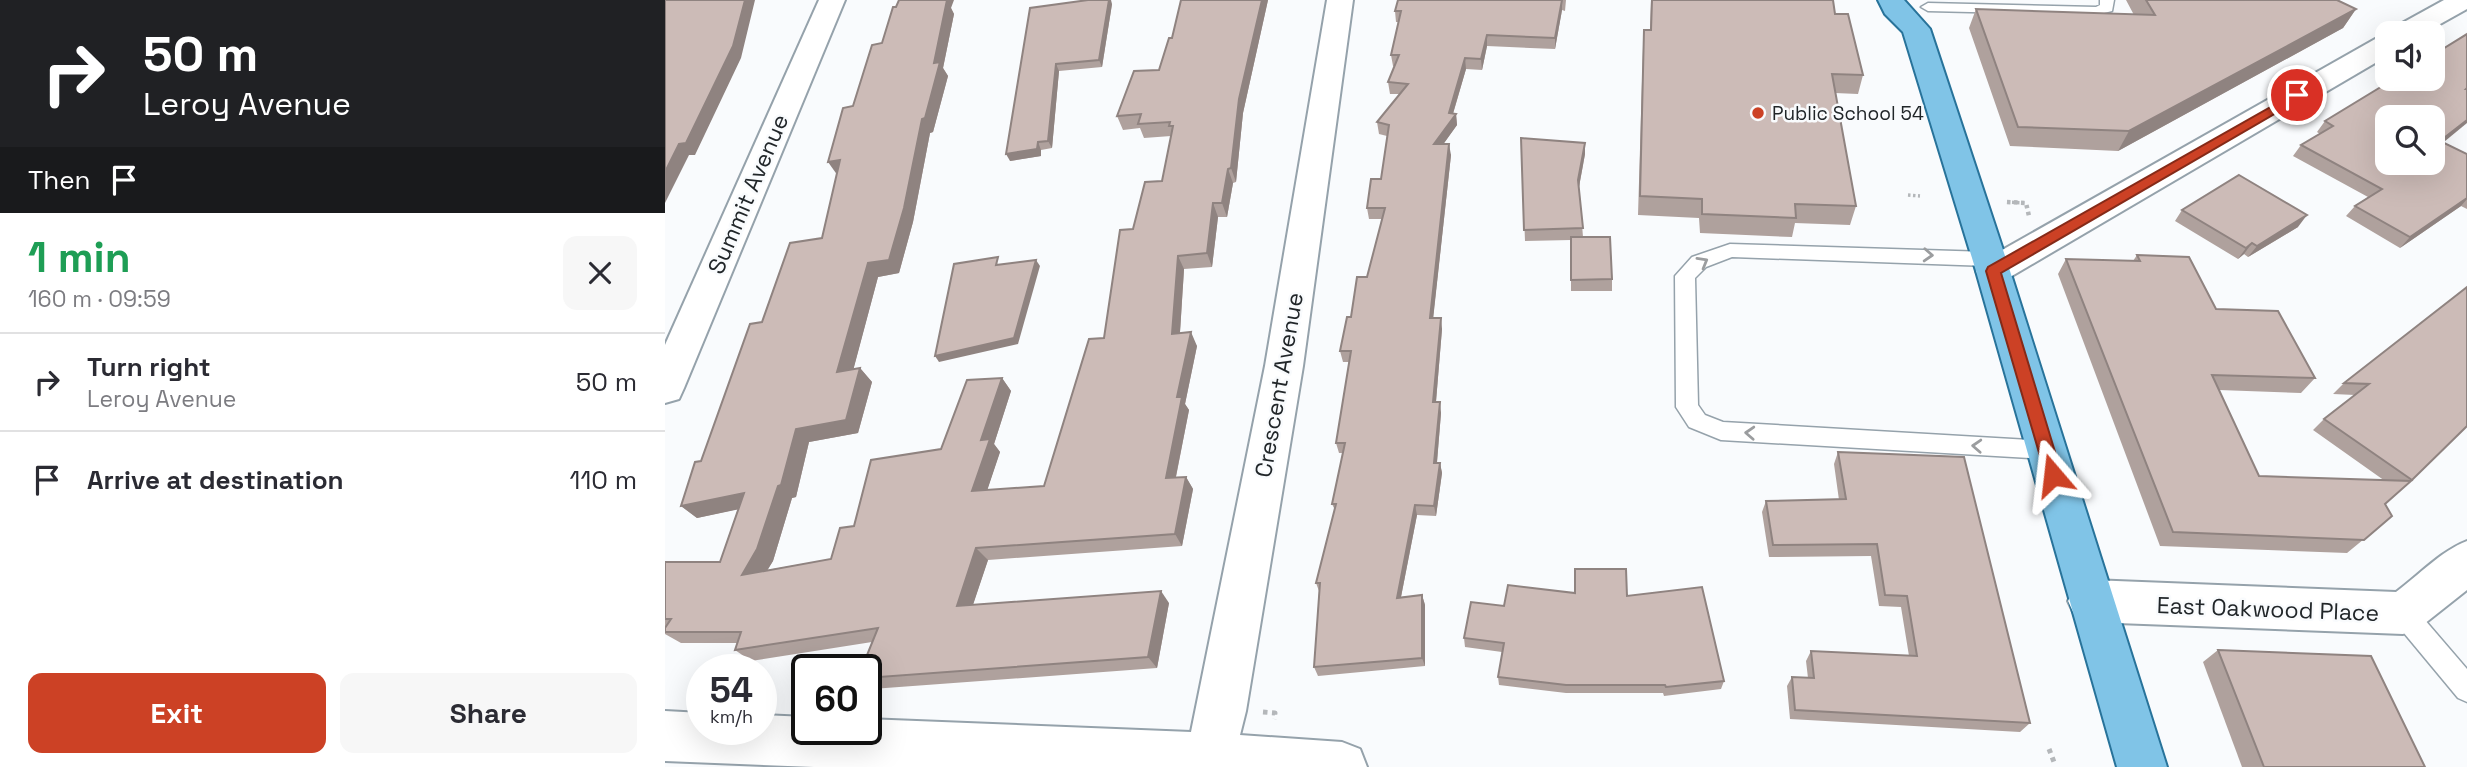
<!DOCTYPE html>
<html lang="en">
<head>
<meta charset="utf-8">
<style>
  body { margin:0; font-family:"Space Grotesk",sans-serif; background:#f7f7f7; color:#2b2b33; height:100vh; display:flex; flex-direction:column; font-size:26px; white-space:nowrap }
  * { box-sizing:border-box; margin:0 }
  p { font-size:23px; color:#7c7c81 }
  .icon { flex:none; width:38px; height:38px; fill:none; stroke:currentColor; stroke-width:2; stroke-linecap:round; stroke-linejoin:round }
  .map { position:relative; flex:1; overflow:hidden }
  .details { display:flex; flex-direction:column; background:#fff; width:665px }
  .details>* { flex:none }
  .hud { background:#202124; color:#fff; overflow:hidden }
  .buttons { position:absolute; left:1710px; top:21px; display:grid; gap:14px }
  .buttons a { display:grid; place-items:center; width:70px; height:70px; border-radius:14px; background:#fff; box-shadow:0 7px 28px #0002; font-size:35px }
  .speed { position:absolute; left:21px; top:654px; display:flex; gap:14px; font-size:35px; font-weight:700; text-align:center }
  .speed>* { display:grid; place-content:center; width:91px; height:91px; border-radius:50%; background:#fff; box-shadow:0 7px 28px #0002; line-height:1 }
  .speed small { font-size:18px; font-weight:400 }
  .speed .limit { border:4px solid #111; border-radius:10px; background:#fff; color:#111 }
  .pin { position:absolute; display:grid; place-items:center; width:60px; height:60px; color:#fff; margin:-30px; border:4px solid #fff; border-radius:50%; box-shadow:0 2px 7px #0007 }
  .me { position:absolute; width:77px; margin:-38px; rotate:343deg; stroke-linejoin:round; filter:drop-shadow(0 0 5px #0008) }
  .turn { display:flex; align-items:center; gap:24px; height:147px; padding:0 28px; font-size:32px }
  .turn .icon { width:91px; height:91px; stroke-width:2.5 }
  .turn b { display:block; font-size:49px; line-height:60px }
  .then { display:flex; align-items:center; height:66px; padding:0 28px; background:#0003; gap:14px; font-size:26px }
  .round { display:grid; place-items:center; flex:none; width:74px; height:74px; border-radius:14px; background:#f7f7f7 }
  .headline { display:flex; align-items:center; justify-content:space-between; height:119px; padding:0 28px }
  h1 { font-size:42px; font-weight:600; line-height:52px; color:#1e9e55 }
  .cta { display:flex; gap:14px; margin-top:auto; padding:14px 28px }
  .cta a { flex:1; height:80px; border-radius:14px; background:#cc4125; color:#fff; font-size:28px; font-weight:600; line-height:80px; text-align:center }
  .cta a+a { background:#f7f7f7; color:#2b2b33 }
  ul { padding:0; list-style:none }
  li { display:flex; align-items:center; gap:21px; height:98px; padding:0 28px; border-top:2px solid #e1e1e2 }
  li div { flex:1 }
  li b { display:block; font-size:26px }
  li em { font-style:normal }
  main { display:flex; flex:1; min-height:0 }
  .map>svg:first-child { display:block }
</style>
</head>
<body>
<main>
<section class="details">
<div class="hud">
<div class="turn"><svg class="icon" aria-label="right" viewBox="0 0 24 24"><path d="M7 20v-9h11M14 6l5 5-5 5"/></svg><div><b>50 m</b>Leroy Avenue</div></div>
<div class="then">Then<svg class="icon" aria-label="arrive" viewBox="0 0 24 24"><path d="M6 21V4h12l-3 4 3 4H6"/></svg></div>
</div>
<div class="headline"><div><h1>1 min</h1><p>160 m · 09:59</p></div><a class="round"><svg class="icon" aria-label="close" viewBox="0 0 24 24"><path d="M6 6l12 12M18 6L6 18"/></svg></a></div>
<ul>
<li><svg class="icon" aria-label="right" viewBox="0 0 24 24"><path d="M7 20v-9h11M14 6l5 5-5 5"/></svg><div><b>Turn right</b><p>Leroy Avenue</p></div><em>50 m</em></li>
<li><svg class="icon" aria-label="arrive" viewBox="0 0 24 24"><path d="M6 21V4h12l-3 4 3 4H6"/></svg><div><b>Arrive at destination</b></div><em>110 m</em></li>
</ul>
<div class="cta"><a>Exit</a><a>Share</a></div>
</section>
<div class="map">
<svg width="1802" height="767" viewBox="0 0 1802 767">
  <rect width="100%" height="100%" fill="#f9fbfd"/>
  <g fill="none" stroke-linecap="round" stroke-linejoin="round">
    <g stroke="#95a2ab" stroke-width="3">
      <g id="service">
        <path d="M 1435,0 L 1449,0 L 1447,11 L 1431,15 L 1263,11 L 1256,7 L 1263,3 L 1431,7 L 1435,5 Z"/>
        <path d="M 1065,244 L 1323,252 L 1332,259 L 1323,266 L 1067,257 L 1041,267 L 1030,278 L 1033,405 L 1040,415 L 1058,422 L 1381,441 L 1389,444 L 1392,450 L 1389,456 L 1381,459 L 1056,440 L 1024,427 L 1011,407 L 1010,276 L 1027,257 Z"/>
        <path d="M 1738,601 L 1747,605 L 1802,669 L 1802,702 L 1793,698 L 1729,621 L 1726,613 L 1729,605 Z"/>
      </g>
    </g>
    <g stroke="#95a2ab" stroke-width="4">
      <g id="minor">
        <path d="M 154,0 L 180,0 L 19,388 L 14,399 L 0,403 L 0,345 Z"/>
        <path d="M 662,0 L 688,0 L 638,366 L 581,711 L 575,735 L 677,742 L 695,749 L 702,767 L 149,767 L 0,761 L 0,711 L 37,713 L 37,730 L 96,730 L 96,715 L 142,717 L 142,730 L 201,730 L 201,719 L 526,732 L 600,366 Z"/>
        <path d="M 1779,0 L 1802,0 L 1802,9 L 1759,33 L 1726,33 L 1730,27 Z"/>
        <path d="M 1722,36 L 1722,56 L 1340,280 L 1328,283 L 1316,280 L 1311,271 L 1316,262 L 1712,38 Z"/>
        <path d="M 1802,541 L 1802,590 L 1754,628 L 1738,634 L 1426,622 L 1410,616 L 1403,601 L 1410,586 L 1426,580 L 1731,592 C 1754,575 1776,551 1802,541 Z"/>
      </g>
    </g>
    <g stroke="#28739a" stroke-width="4">
      <path id="primary" d="M 1213,0 L 1239,0 L 1265,29 L 1345,271 L 1502,767 L 1452,767 L 1311,271 L 1238,32 L 1220,14 Z"/>
    </g>
    <g stroke="#b4b7ba" stroke-width="3.5" stroke-dasharray="2.5 2.5" stroke-linecap="butt">
      <path d="M 1243,195 L 1255,196"/>
      <path d="M 1342,202 L 1361,203"/>
    </g>
    <path stroke="#b4b7ba" stroke-width="4.5" stroke-dasharray="3.5 3.5" stroke-linecap="butt" d="M 1342,202 L 1361,203 L 1364,216"/>
    <g stroke="#b4b7ba" stroke-width="5" stroke-dasharray="4.5 4.5" stroke-linecap="butt">
      <path d="M 598,712 L 610,713 L 609,719"/>
      <path d="M 1384,749 L 1389,762"/>
    </g>
    <use href="#service" fill="#fff" fill-rule="evenodd"/>
    <use href="#minor" fill="#fff" fill-rule="evenodd"/>
    <use href="#primary" fill="#80c4e7" fill-rule="evenodd"/>
  </g>
  <g fill="#afa19d">
    <path d="M 516,0 L 603,0 L 578,113 L 571,182 L 568,183 L 562,217 L 553,217 L 547,267 L 519,269 L 515,333 L 532,346 L 520,404 L 524,410 L 511,477 L 521,477 L 528,489 L 517,546 L 323,560 L 308,604 L 504,603 L 492,668 L 207,689 L 201,685 L 201,670 L 207,642 L 86,661 L 70,650 L 72,643 L 16,643 L 0,634 L 0,562 L 55,562 L 73,509 L 32,518 L 16,506 L 97,322 L 157,238 L 188,106 L 217,43 L 286,8 L 289,14 L 278,68 L 283,76 L 268,132 L 265,133 L 248,222 L 234,273 L 213,277 L 188,370 L 195,368 L 207,382 L 193,433 L 144,442 L 131,497 L 127,498 L 108,561 L 102,570 L 166,559 L 189,526 L 276,449 L 337,378 L 346,391 L 329,444 L 335,452 L 322,490 L 379,486 L 439,338 L 468,229 L 497,181 L 506,136 L 479,138 L 475,128 L 458,130 L 452,116 L 494,70 L 507,38 Z"/>
    <path d="M 733,0 L 901,0 L 900,11 L 897,10 L 890,49 L 822,46 L 817,70 L 801,69 L 788,114 L 791,114 L 792,125 L 778,144 L 786,155 L 768,318 L 777,329 L 771,402 L 776,413 L 772,463 L 775,463 L 777,473 L 771,516 L 752,515 L 736,597 L 757,595 L 760,605 L 760,666 L 653,676 L 649,667 L 654,591 L 651,583 L 670,510 L 667,504 L 678,453 L 674,453 L 671,443 L 684,362 L 678,362 L 675,351 L 686,317 L 702,277 L 717,219 L 704,219 L 702,208 L 716,179 L 722,136 L 714,134 L 712,122 L 735,94 L 725,94 L 723,82 L 729,66 L 728,66 L 726,55 L 734,22 L 731,22 L 730,11 Z"/>
    <path d="M 986,0 L 1168,0 L 1170,14 L 1198,75 L 1193,94 L 1170,93 L 1191,206 L 1185,225 L 1130,223 L 1127,237 L 1035,233 L 1034,218 L 973,215 L 978,48 L 979,30 L 985,30 Z"/>
    <path d="M 1461,0 L 1672,0 L 1691,9 L 1678,28 L 1453,151 L 1345,146 L 1304,28 L 1311,9 L 1469,15 Z"/>
    <path d="M 447,4 L 437,67 L 394,71 L 387,148 L 376,150 L 376,156 L 345,161 L 365,8 Z"/>
    <path d="M 1660,121 L 1778,142 L 1802,155 L 1802,209 L 1796,206 L 1735,248 L 1681,216 L 1690,206 L 1703,197 L 1628,156 L 1636,145 L 1655,134 L 1652,132 Z"/>
    <path d="M 856,138 L 920,154 L 914,187 L 918,237 L 947,279 L 947,291 L 906,291 L 906,240 L 860,241 Z"/>
    <path d="M 1517,210 L 1633,227 L 1583,257 L 1579,254 L 1573,259 L 1510,221 Z"/>
    <path d="M 1472,255 L 1650,378 L 1636,393 L 1554,390 L 1594,476 L 1720,481 L 1648,430 L 1659,419 L 1690,395 L 1668,394 L 1679,383 L 1802,287 L 1794,432 L 1745,481 L 1720,504 L 1727,516 L 1682,553 L 1495,546 L 1393,274 L 1401,259 L 1468,261 Z"/>
    <path d="M 1173,452 L 1365,723 L 1355,732 L 1125,719 L 1122,686 L 1127,677 L 1143,678 L 1141,661 L 1146,651 L 1244,656 L 1236,607 L 1214,606 L 1206,556 L 1104,557 L 1097,512 L 1101,501 L 1174,500 L 1169,464 Z"/>
    <path d="M 962,596 L 1059,681 L 1056,689 L 999,696 L 998,693 L 901,693 L 834,685 L 833,677 L 837,652 L 800,647 L 799,638 L 839,606 Z"/>
    <path d="M 1553,650 L 1760,767 L 1577,767 L 1538,662 Z"/>
  </g>
  <g fill="#8f8380">
    <path d="M 80,0 L 90,0 L 76,58 L 30,155 L 24,155 L 0,203 L 0,172 Z"/>
    <path d="M 276,0 L 289,0 L 286,8 L 289,14 L 278,68 L 283,76 L 268,132 L 265,133 L 248,222 L 234,273 L 213,277 L 184,386 L 172,372 L 203,263 L 269,63 Z"/>
    <path d="M 444,0 L 446,0 L 447,4 L 437,67 L 434,60 Z"/>
    <path d="M 597,0 L 603,0 L 578,113 L 571,182 L 566,168 L 574,99 Z"/>
    <path d="M 897,0 L 897,10 L 890,49 L 890,38 Z"/>
    <path d="M 1691,9 L 1678,28 L 1453,151 L 1464,131 Z"/>
    <path d="M 822,35 L 822,46 L 817,70 L 816,59 Z"/>
    <path d="M 800,58 L 801,69 L 786,120 L 791,114 L 792,125 L 770,156 L 769,144 L 784,113 Z"/>
    <path d="M 391,64 L 394,71 L 387,148 L 383,141 Z"/>
    <path d="M 1802,120 L 1802,123 L 1768,151 L 1775,141 Z"/>
    <path d="M 373,142 L 376,150 L 376,156 L 345,161 L 341,154 Z"/>
    <path d="M 920,143 L 920,154 L 913,192 L 913,180 Z"/>
    <path d="M 784,144 L 786,155 L 767,329 L 765,318 Z"/>
    <path d="M 175,160 L 173,176 L 163,162 Z"/>
    <path d="M 563,169 L 568,183 L 562,217 L 557,203 Z"/>
    <path d="M 1802,198 L 1802,199 L 1796,206 L 1735,248 L 1745,237 Z"/>
    <path d="M 548,203 L 553,217 L 547,267 L 542,253 Z"/>
    <path d="M 1642,215 L 1633,227 L 1583,257 L 1592,246 Z"/>
    <path d="M 1587,243 L 1579,254 L 1573,259 L 1581,248 Z"/>
    <path d="M 513,256 L 519,269 L 514,347 L 507,334 Z"/>
    <path d="M 371,260 L 375,266 L 353,344 L 274,362 L 270,356 Z"/>
    <path d="M 776,318 L 777,329 L 770,413 L 768,402 Z"/>
    <path d="M 526,332 L 532,346 L 520,404 L 524,410 L 508,491 L 501,478 L 512,397 Z"/>
    <path d="M 195,368 L 207,382 L 193,433 L 144,442 L 131,497 L 127,498 L 108,561 L 93,586 L 77,575 L 131,429 Z"/>
    <path d="M 337,378 L 346,391 L 329,444 L 335,452 L 318,503 L 307,491 L 316,440 Z"/>
    <path d="M 775,402 L 776,413 L 771,473 L 769,463 Z"/>
    <path d="M 775,463 L 777,473 L 771,516 L 769,506 Z"/>
    <path d="M 521,477 L 528,489 L 517,546 L 510,534 Z"/>
    <path d="M 79,493 L 94,505 L 32,518 L 16,506 Z"/>
    <path d="M 750,505 L 752,515 L 734,607 L 732,598 Z"/>
    <path d="M 311,548 L 323,560 L 304,617 L 292,606 Z"/>
    <path d="M 496,591 L 504,603 L 492,668 L 483,657 Z"/>
    <path d="M 757,595 L 760,605 L 760,666 L 757,658 Z"/>
  </g>
  <g fill="#ccbbb7" stroke="#8f8380" stroke-width="2" fill-rule="evenodd">
    <path d="M 0,0 L 80,0 L 68,46 L 21,143 L 14,144 L 0,172 Z"/>
    <path d="M 234,0 L 282,0 L 269,63 L 275,62 L 260,118 L 257,119 L 239,208 L 224,260 L 203,263 L 172,372 L 195,368 L 181,420 L 131,429 L 116,485 L 113,486 L 92,549 L 77,575 L 166,559 L 175,528 L 189,526 L 206,460 L 276,449 L 302,380 L 337,378 L 316,440 L 325,439 L 307,491 L 379,486 L 424,339 L 439,338 L 455,230 L 468,229 L 480,182 L 497,181 L 508,126 L 504,126 L 505,122 L 473,124 L 476,114 L 452,116 L 469,71 L 494,70 L 504,38 L 507,38 L 516,0 L 597,0 L 574,99 L 566,168 L 563,169 L 557,203 L 548,203 L 542,253 L 513,256 L 507,334 L 526,332 L 512,397 L 517,397 L 501,478 L 521,477 L 510,534 L 311,548 L 292,606 L 496,591 L 483,657 L 201,678 L 201,670 L 196,670 L 213,628 L 70,650 L 76,632 L 0,632 L 0,628 L 6,619 L 0,619 L 0,562 L 55,562 L 79,493 L 16,506 L 30,462 L 36,461 L 85,324 L 97,322 L 125,243 L 157,238 L 175,160 L 163,162 L 178,108 L 188,106 L 207,45 L 217,43 L 228,7 L 231,7 Z"/>
    <path d="M 423,0 L 444,0 L 434,60 L 391,64 L 383,141 L 373,142 L 372,149 L 341,154 L 365,8 Z"/>
    <path d="M 733,0 L 897,0 L 890,38 L 822,35 L 816,59 L 800,58 L 784,113 L 791,114 L 769,144 L 784,144 L 765,318 L 776,318 L 768,402 L 775,402 L 769,463 L 775,463 L 769,506 L 750,505 L 732,598 L 757,595 L 757,658 L 649,667 L 655,583 L 651,583 L 671,504 L 667,504 L 680,443 L 671,443 L 686,351 L 675,351 L 682,317 L 686,317 L 692,277 L 702,277 L 720,208 L 702,208 L 706,179 L 716,179 L 724,125 L 712,122 L 743,84 L 723,82 L 734,55 L 726,55 L 736,11 L 730,11 Z"/>
    <path d="M 987,0 L 1168,0 L 1170,14 L 1183,14 L 1198,75 L 1167,74 L 1191,206 L 1130,204 L 1131,218 L 1037,214 L 1037,199 L 975,196 L 979,30 L 986,30 Z"/>
    <path d="M 1481,0 L 1672,0 L 1691,9 L 1464,131 L 1353,127 L 1311,9 L 1490,15 Z"/>
    <path d="M 1802,34 L 1802,88 L 1801,89 L 1802,89 L 1802,120 L 1775,141 L 1802,154 L 1802,198 L 1745,237 L 1690,206 L 1717,189 L 1636,145 L 1668,126 L 1660,121 L 1729,79 L 1768,79 L 1768,55 ZM 1722,117 L 1768,117 L 1768,163 L 1722,163 Z"/>
    <path d="M 856,138 L 920,143 L 913,180 L 918,228 L 859,230 Z"/>
    <path d="M 1574,175 L 1642,215 L 1592,246 L 1587,243 L 1581,248 L 1517,210 Z"/>
    <path d="M 906,237 L 945,237 L 947,279 L 906,280 Z"/>
    <path d="M 1472,255 L 1524,257 L 1551,309 L 1613,311 L 1650,378 L 1547,375 L 1594,476 L 1746,481 L 1720,504 L 1727,516 L 1699,540 L 1508,532 L 1401,259 L 1475,261 Z"/>
    <path d="M 333,257 L 331,265 L 371,260 L 349,338 L 270,356 L 289,264 Z"/>
    <path d="M 1802,287 L 1802,426 L 1747,480 L 1659,419 L 1704,384 L 1679,383 Z"/>
    <path d="M 1173,452 L 1299,457 L 1365,723 L 1130,710 L 1127,677 L 1149,678 L 1146,651 L 1252,656 L 1242,596 L 1220,595 L 1212,544 L 1108,545 L 1101,501 L 1181,499 Z"/>
    <path d="M 910,569 L 961,569 L 962,596 L 1037,587 L 1059,681 L 1001,687 L 1000,685 L 901,685 L 833,677 L 839,643 L 799,638 L 806,602 L 839,606 L 843,585 L 910,593 Z"/>
    <path d="M 1553,650 L 1706,656 L 1760,767 L 1599,767 Z"/>
  </g>
  <defs><path id="oneway-chevron" d="M-2-3.5L2.5 0L-2 3.5" fill="none" stroke-width="1.6" stroke-linecap="round" stroke-linejoin="round" transform="scale(1.75)"/></defs>
  <g stroke="#9b9d9f">
    <use href="#oneway-chevron" transform="translate(1263 255) rotate(3)"/>
    <use href="#oneway-chevron" transform="translate(1038 262) rotate(-30)"/>
    <use href="#oneway-chevron" transform="translate(1085 433) rotate(-177)"/>
    <use href="#oneway-chevron" transform="translate(1312 446) rotate(-177)"/>
  </g>
  <path fill="#cc4125" stroke="#852a18" stroke-width="2" d="M 1632,92 L 1638,95 L 1637,98 L 1336,273 L 1397,475 L 1394,480 L 1382,480 L 1321,271 L 1323,267 Z"/>
  <circle fill="#cc4125" stroke="#f9fbfd" stroke-width="2.5" cx="1093" cy="113" r="7"/>
  <g text-anchor="middle" dominant-baseline="central" stroke-width="5" stroke-linejoin="round" paint-order="stroke">
    <g font-size="19" fill="#212629" stroke="#f9fbfd" text-anchor="start">
      <text x="1107" y="113">Public School 54</text>
    </g>
    <g font-size="23" fill="#212629" stroke="#f9fbfd">
      <text transform="translate(83 194) rotate(-67)">Summit Avenue</text>
      <text transform="translate(614 385) rotate(-80)">Crescent Avenue</text>
      <text transform="translate(1603 609) rotate(2)">East Oakwood Place</text>
    </g>
  </g>
</svg>
<div class="buttons">
<a><svg class="icon" aria-label="sound" viewBox="0 0 24 24"><path d="M4 9h4l5-4v14l-5-4H4zM17 9q2 3 0 6"/></svg></a>
<a><svg class="icon" aria-label="search" viewBox="0 0 24 24"><circle cx="10" cy="10" r="6"/><path d="M15 15l6 6"/></svg></a>
</div>
<div class="speed"><div>54<small>km/h</small></div><div class="limit">60</div></div>
<div class="pin" style="left:1632px;top:95px;background:#d93025"><svg class="icon" aria-label="arrive" viewBox="0 0 24 24"><path d="M6 21V4h12l-3 4 3 4H6"/></svg></div>
<svg class="me" style="left:1388px;top:475px" viewBox="-20 -20 40 40"><path d="M0-17L14 15 0 8-14 15z" fill="#cc4125" stroke="#fff" stroke-width="4"/></svg>
</div>
</main>
</body>
</html>
